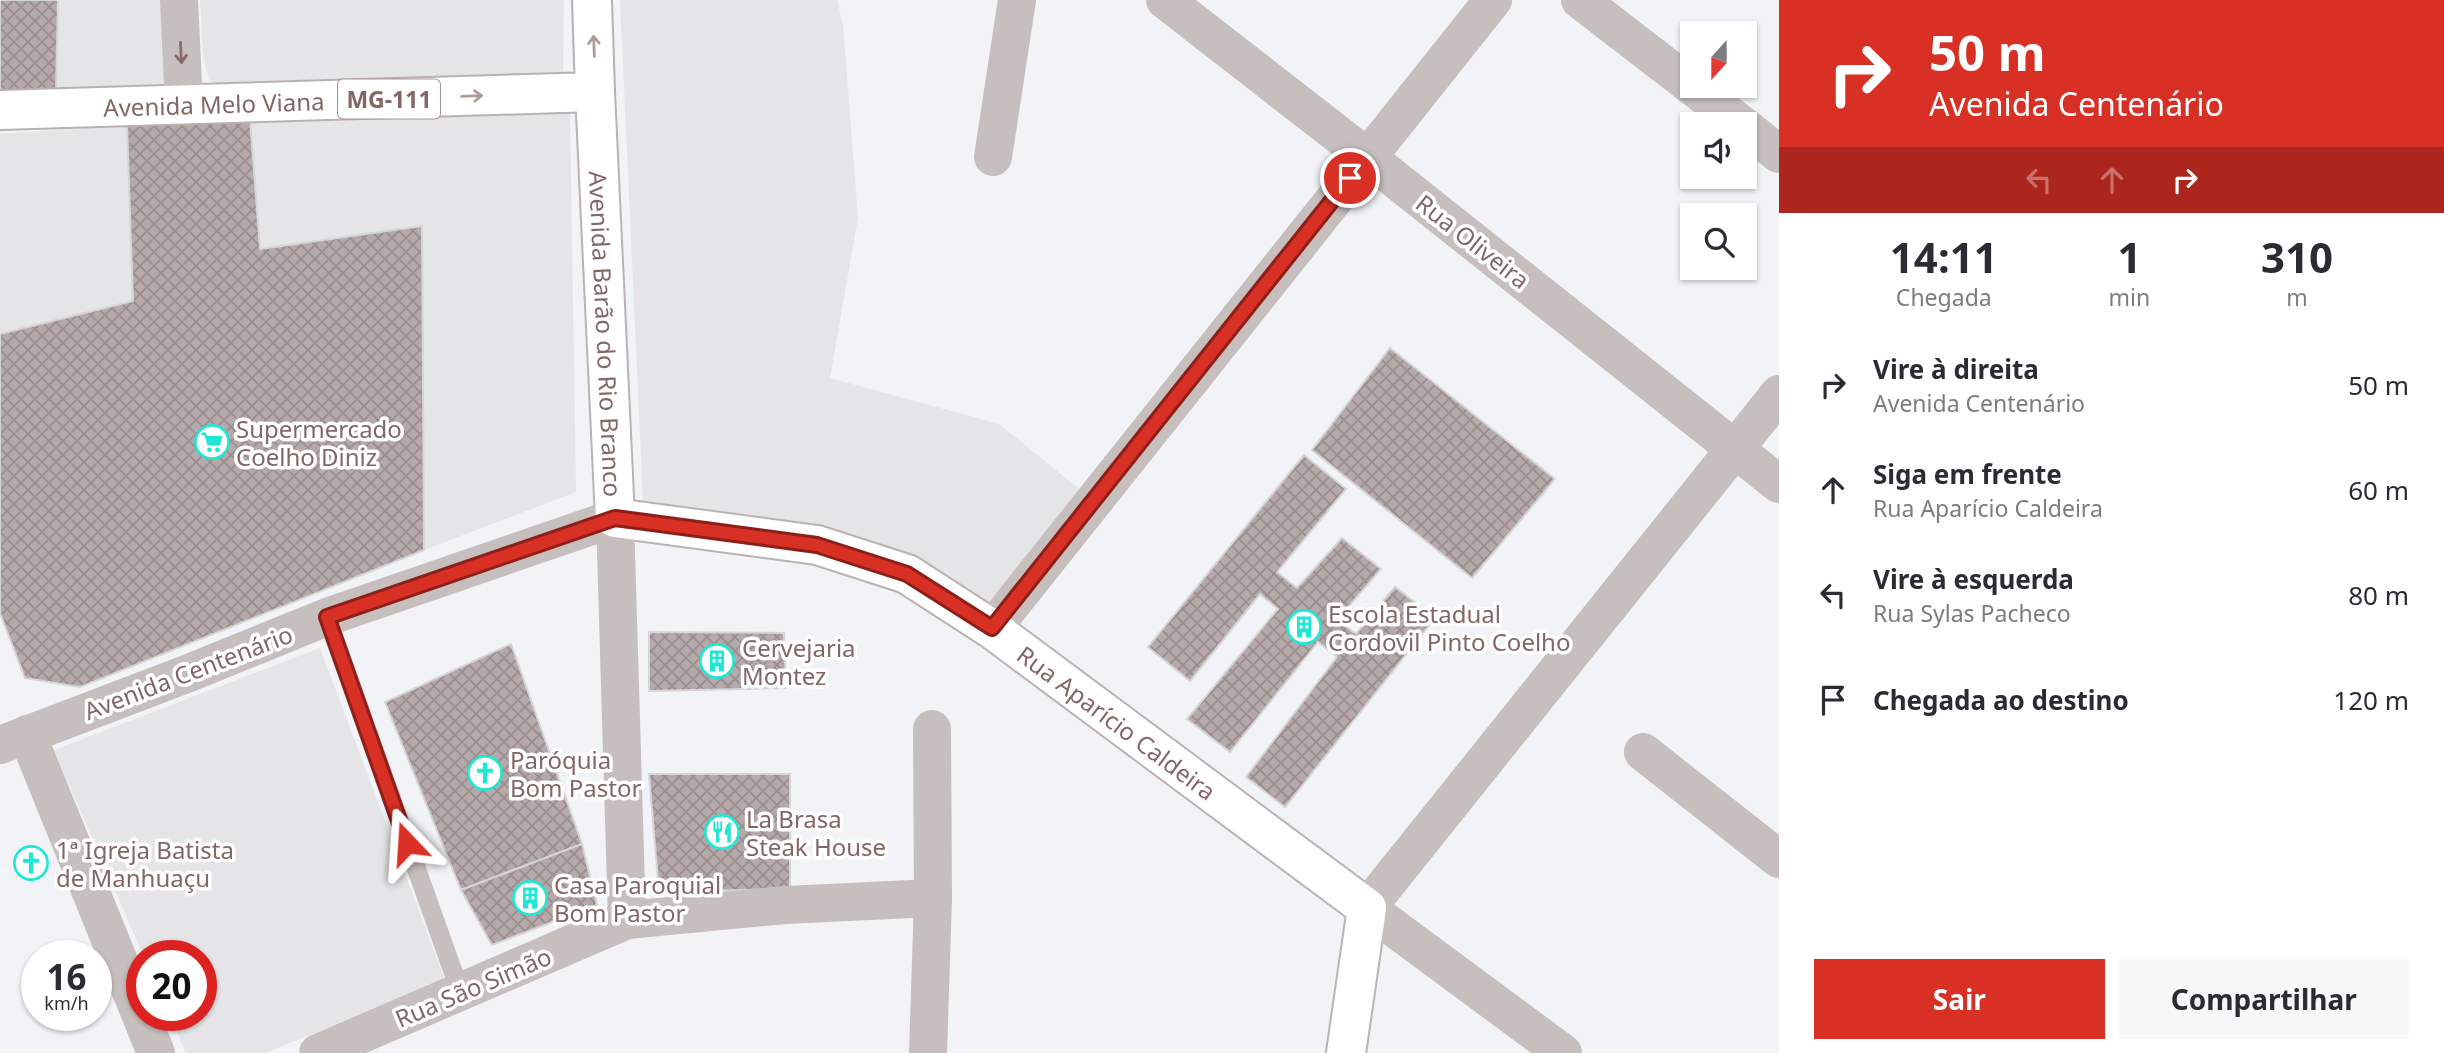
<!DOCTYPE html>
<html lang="pt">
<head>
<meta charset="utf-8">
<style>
  body { margin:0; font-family:"Noto Sans",sans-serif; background:#f7f7f7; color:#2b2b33; height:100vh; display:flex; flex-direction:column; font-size:26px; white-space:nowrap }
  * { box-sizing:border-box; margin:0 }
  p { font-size:23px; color:#7c7c81 }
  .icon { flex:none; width:38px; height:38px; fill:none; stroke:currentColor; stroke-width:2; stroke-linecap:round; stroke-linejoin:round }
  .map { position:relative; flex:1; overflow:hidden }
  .panel { display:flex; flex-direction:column; background:#fff; width:665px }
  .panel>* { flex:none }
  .top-card { background:#d93025; color:#fff; overflow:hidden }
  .needle { width:46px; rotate:201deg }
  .controls { position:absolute; left:1680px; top:21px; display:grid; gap:14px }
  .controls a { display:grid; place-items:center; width:77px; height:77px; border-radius:0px; background:#fff; box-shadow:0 2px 5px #0004; font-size:35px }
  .speed { position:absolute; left:21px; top:940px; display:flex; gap:14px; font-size:35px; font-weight:700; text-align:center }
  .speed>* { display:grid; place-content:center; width:91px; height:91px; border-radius:50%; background:#fff; box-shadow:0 2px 5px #0004; line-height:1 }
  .speed small { font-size:18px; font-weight:400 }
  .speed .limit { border:10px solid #d22; background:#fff; color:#111 }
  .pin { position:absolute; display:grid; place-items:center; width:60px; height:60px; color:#fff; margin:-30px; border:4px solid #fff; border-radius:50%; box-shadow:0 2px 7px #0007 }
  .me { position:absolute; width:77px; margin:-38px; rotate:340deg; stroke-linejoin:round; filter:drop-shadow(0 0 5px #0008) }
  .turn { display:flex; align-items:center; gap:24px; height:147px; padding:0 35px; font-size:32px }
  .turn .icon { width:91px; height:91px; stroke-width:2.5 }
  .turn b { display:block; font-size:49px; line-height:60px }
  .lanes { display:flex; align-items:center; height:66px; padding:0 35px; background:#0003; justify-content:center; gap:35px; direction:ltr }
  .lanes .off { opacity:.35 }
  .eta { display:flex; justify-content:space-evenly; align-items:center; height:119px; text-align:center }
  .eta b { font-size:42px; font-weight:700; line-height:49px }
  .cta { display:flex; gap:14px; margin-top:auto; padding:14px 35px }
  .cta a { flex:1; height:80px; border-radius:0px; background:#d93025; color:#fff; font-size:28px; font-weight:700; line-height:80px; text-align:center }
  .cta a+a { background:#f7f7f7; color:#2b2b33 }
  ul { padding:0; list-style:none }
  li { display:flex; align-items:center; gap:21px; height:105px; padding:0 35px }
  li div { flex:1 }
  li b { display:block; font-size:26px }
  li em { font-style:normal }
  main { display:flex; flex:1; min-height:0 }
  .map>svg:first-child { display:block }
</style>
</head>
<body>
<main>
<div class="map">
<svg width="1779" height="1053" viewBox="0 0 1779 1053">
  <defs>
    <pattern id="building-cross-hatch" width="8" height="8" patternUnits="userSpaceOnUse" patternTransform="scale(1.75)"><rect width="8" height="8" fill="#b6a9a9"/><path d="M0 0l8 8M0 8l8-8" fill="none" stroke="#9a8d8d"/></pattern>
  </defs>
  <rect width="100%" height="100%" fill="#f2f3f6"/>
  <g fill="#e5e4e6">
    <path d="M 0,0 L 161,0 L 166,87 L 0,92 Z"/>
    <path d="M 200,0 L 564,0 L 563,73 L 233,91 L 209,80 L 203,56 Z"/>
    <path d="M 620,0 L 837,0 L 843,25 L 858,218 L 830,378 L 999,424 L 1094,501 L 992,629 L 907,574 L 644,522 Z"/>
    <path d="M 558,103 L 570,114 L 576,492 L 424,550 L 422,226 L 260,249 L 250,120 Z"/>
    <path d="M 127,125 L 133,301 L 0,334 L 0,134 Z"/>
    <path d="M 320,648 L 445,980 L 265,1053 L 186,1053 L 169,1015 L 201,1015 L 201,956 L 143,955 L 54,750 Z"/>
  </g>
  <g fill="url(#building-cross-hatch)" stroke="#d4d5d7" stroke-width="2">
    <path d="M 0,0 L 58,0 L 56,91 L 0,92 Z"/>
    <path d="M 250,120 L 260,249 L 422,226 L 424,550 L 80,687 L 25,678 L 0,613 L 0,334 L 133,301 L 127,125 Z"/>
    <path d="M 1390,348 L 1555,479 L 1472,578 L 1312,450 Z"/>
    <path d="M 1304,455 L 1346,489 L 1277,572 L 1297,588 L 1342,538 L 1381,569 L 1337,620 L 1356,634 L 1395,587 L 1435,618 L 1285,807 L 1246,777 L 1337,657 L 1318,642 L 1230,752 L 1187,719 L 1278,609 L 1260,594 L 1190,681 L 1148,647 Z"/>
    <path d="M 649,632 L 784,633 L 786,688 L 649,691 Z"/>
    <path d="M 511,644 L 582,844 L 461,890 L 385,702 Z"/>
    <path d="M 649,774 L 790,774 L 790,889 L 659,892 Z"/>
    <path d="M 582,844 L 597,905 L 492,945 L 461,890 Z"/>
  </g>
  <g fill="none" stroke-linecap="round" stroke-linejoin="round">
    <g stroke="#bbb2b1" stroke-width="42">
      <g id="secondary">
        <path id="s1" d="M 595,92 L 615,518 L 817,545 L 907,574 L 992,629 L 1367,908 L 1346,1053"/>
      </g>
    </g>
    <g stroke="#b9b0b0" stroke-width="42">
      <g id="primary">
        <path id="s2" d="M 0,110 L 595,92 L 592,0"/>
      </g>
    </g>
    <path stroke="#c7bfbe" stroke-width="19" d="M 327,617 L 461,994"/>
    <g stroke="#c7bfbe" stroke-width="38">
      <path d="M 179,0 L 184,105"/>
      <path d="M 1165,0 L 1367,157 L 1779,484"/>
      <path d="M 1580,0 L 1741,124"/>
      <path d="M 1745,127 L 1779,154"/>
      <path d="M 993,157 L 1017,0"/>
      <path d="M 992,629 L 1493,0"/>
      <path d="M 27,734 L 156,1053"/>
      <path d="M 0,745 L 189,673 L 327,617 L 615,518 L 627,920"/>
      <path d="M 1643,752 L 1779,859"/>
      <path d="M 318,1053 L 627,920 L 785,905 L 933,898"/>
      <path d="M 928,1053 L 933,898 L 932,729"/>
      <path d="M 1563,1053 L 1367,908 L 1779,394"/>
    </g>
    <use href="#secondary" stroke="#fff" stroke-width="38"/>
    <use href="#primary" stroke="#fff" stroke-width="38"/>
  </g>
  <defs><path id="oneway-shaft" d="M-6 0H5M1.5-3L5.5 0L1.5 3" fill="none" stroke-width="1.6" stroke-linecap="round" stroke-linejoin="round" transform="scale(1.75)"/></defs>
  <g stroke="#af9c9a">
    <use href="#oneway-shaft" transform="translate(594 46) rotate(-92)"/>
    <use href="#oneway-shaft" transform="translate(472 96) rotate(-2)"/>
  </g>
  <use stroke="#876b68" href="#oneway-shaft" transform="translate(181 53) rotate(87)"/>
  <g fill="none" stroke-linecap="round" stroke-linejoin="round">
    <g stroke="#8d1f18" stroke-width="18">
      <path id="route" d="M 407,843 L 327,617 L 615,518 L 817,545 L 907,574 L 992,628 L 1350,178"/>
    </g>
    <use href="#route" stroke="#d93025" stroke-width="12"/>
  </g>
  <defs>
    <g id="supermarket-ring" transform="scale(1.75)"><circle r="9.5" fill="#fff" stroke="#20e7d5" stroke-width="1.5"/><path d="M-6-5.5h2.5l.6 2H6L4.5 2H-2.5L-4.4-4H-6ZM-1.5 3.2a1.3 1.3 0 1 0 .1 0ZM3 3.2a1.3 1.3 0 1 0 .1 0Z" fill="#20e7d5"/></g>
    <g id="building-ring" transform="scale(1.75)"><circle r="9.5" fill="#fff" stroke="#20e7d5" stroke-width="1.5"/><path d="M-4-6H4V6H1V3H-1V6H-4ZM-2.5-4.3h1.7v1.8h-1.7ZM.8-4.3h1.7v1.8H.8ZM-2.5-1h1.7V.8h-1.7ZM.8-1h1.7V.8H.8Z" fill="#20e7d5"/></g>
    <g id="church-ring" transform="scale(1.75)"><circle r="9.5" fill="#fff" stroke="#20e7d5" stroke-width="1.5"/><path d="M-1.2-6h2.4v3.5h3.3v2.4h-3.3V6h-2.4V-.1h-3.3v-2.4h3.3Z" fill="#20e7d5"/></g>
    <g id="restaurant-ring" transform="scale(1.75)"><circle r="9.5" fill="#fff" stroke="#20e7d5" stroke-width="1.5"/><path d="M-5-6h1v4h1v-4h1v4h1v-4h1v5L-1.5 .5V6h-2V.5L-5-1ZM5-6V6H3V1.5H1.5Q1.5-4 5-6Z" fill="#20e7d5"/></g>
  </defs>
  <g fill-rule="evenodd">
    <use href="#supermarket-ring" x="212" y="442"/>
    <use href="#building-ring" x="1304" y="627"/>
    <use href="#building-ring" x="717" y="661"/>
    <use href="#church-ring" x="485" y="773"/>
    <use href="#restaurant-ring" x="722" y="832"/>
    <use href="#church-ring" x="31" y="863"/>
    <use href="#building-ring" x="530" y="898"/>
  </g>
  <g text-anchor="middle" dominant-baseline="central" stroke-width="7" stroke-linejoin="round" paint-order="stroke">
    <rect fill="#fff" stroke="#a99592" stroke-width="2" x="338" y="79.5" width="102" height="39" rx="5"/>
    <g font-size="23" font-weight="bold" fill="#846764">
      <text x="389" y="99">MG-111</text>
    </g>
    <g font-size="24" fill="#846764" stroke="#fff">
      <text stroke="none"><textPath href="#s2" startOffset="214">Avenida Melo Viana</textPath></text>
      <text transform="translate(1473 241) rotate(38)">Rua Oliveira</text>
      <text stroke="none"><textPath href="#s1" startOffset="242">Avenida Barão do Rio Branco</textPath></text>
      <text transform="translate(188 672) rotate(-21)">Avenida Centenário</text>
      <text stroke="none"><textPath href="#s1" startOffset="982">Rua Aparício Caldeira</textPath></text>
      <text transform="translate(473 987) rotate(-23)">Rua São Simão</text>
    </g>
    <g font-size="24" fill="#846764" stroke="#fff" text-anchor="start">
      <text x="236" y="428">Supermercado<tspan x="236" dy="28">Coelho Diniz</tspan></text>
      <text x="1328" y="613">Escola Estadual<tspan x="1328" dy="28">Cordovil Pinto Coelho</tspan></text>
      <text x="742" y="647">Cervejaria<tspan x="742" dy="28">Montez</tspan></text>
      <text x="510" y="759">Paróquia<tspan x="510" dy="28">Bom Pastor</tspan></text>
      <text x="746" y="818">La Brasa<tspan x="746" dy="28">Steak House</tspan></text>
      <text x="56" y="849">1ª Igreja Batista<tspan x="56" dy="28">de Manhuaçu</tspan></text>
      <text x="554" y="884">Casa Paroquial<tspan x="554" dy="28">Bom Pastor</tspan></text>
    </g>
  </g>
</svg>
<div class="controls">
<a><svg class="needle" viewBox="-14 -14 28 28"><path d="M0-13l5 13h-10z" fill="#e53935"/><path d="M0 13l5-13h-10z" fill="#7c7c81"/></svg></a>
<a><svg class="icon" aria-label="sound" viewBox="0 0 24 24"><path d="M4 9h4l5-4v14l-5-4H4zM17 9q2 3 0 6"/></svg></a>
<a><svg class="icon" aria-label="search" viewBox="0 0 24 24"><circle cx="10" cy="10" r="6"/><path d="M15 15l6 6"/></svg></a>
</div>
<div class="speed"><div>16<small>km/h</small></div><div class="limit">20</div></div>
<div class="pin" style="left:1350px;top:178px;background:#d93025"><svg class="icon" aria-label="arrive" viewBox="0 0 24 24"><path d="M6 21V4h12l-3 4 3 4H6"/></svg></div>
<svg class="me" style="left:407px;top:843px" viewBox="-20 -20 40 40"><path d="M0-17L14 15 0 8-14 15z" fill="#d93025" stroke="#fff" stroke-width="4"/></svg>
</div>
<section class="panel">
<div class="top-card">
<div class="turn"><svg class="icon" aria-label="right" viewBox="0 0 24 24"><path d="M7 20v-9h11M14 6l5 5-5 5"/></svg><div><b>50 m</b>Avenida Centenário</div></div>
<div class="lanes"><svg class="icon off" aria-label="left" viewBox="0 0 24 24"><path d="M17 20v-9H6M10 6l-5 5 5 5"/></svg><svg class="icon off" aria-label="ahead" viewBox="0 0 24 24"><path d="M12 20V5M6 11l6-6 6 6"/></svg><svg class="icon" aria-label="right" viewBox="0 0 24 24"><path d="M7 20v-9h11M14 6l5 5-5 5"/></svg></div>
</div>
<div class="eta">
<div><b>14:11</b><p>Chegada</p></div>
<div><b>1</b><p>min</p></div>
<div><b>310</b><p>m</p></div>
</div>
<ul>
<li><svg class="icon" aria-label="right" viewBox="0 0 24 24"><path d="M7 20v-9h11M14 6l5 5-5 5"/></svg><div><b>Vire à direita</b><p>Avenida Centenário</p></div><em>50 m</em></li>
<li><svg class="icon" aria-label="ahead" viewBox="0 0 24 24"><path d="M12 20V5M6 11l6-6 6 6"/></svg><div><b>Siga em frente</b><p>Rua Aparício Caldeira</p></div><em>60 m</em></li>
<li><svg class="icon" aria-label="left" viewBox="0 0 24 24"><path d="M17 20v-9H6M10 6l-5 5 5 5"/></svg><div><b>Vire à esquerda</b><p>Rua Sylas Pacheco</p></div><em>80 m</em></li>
<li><svg class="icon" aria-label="arrive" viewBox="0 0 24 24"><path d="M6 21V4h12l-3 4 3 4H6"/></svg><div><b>Chegada ao destino</b></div><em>120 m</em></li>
</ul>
<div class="cta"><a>Sair</a><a>Compartilhar</a></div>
</section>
</main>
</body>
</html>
